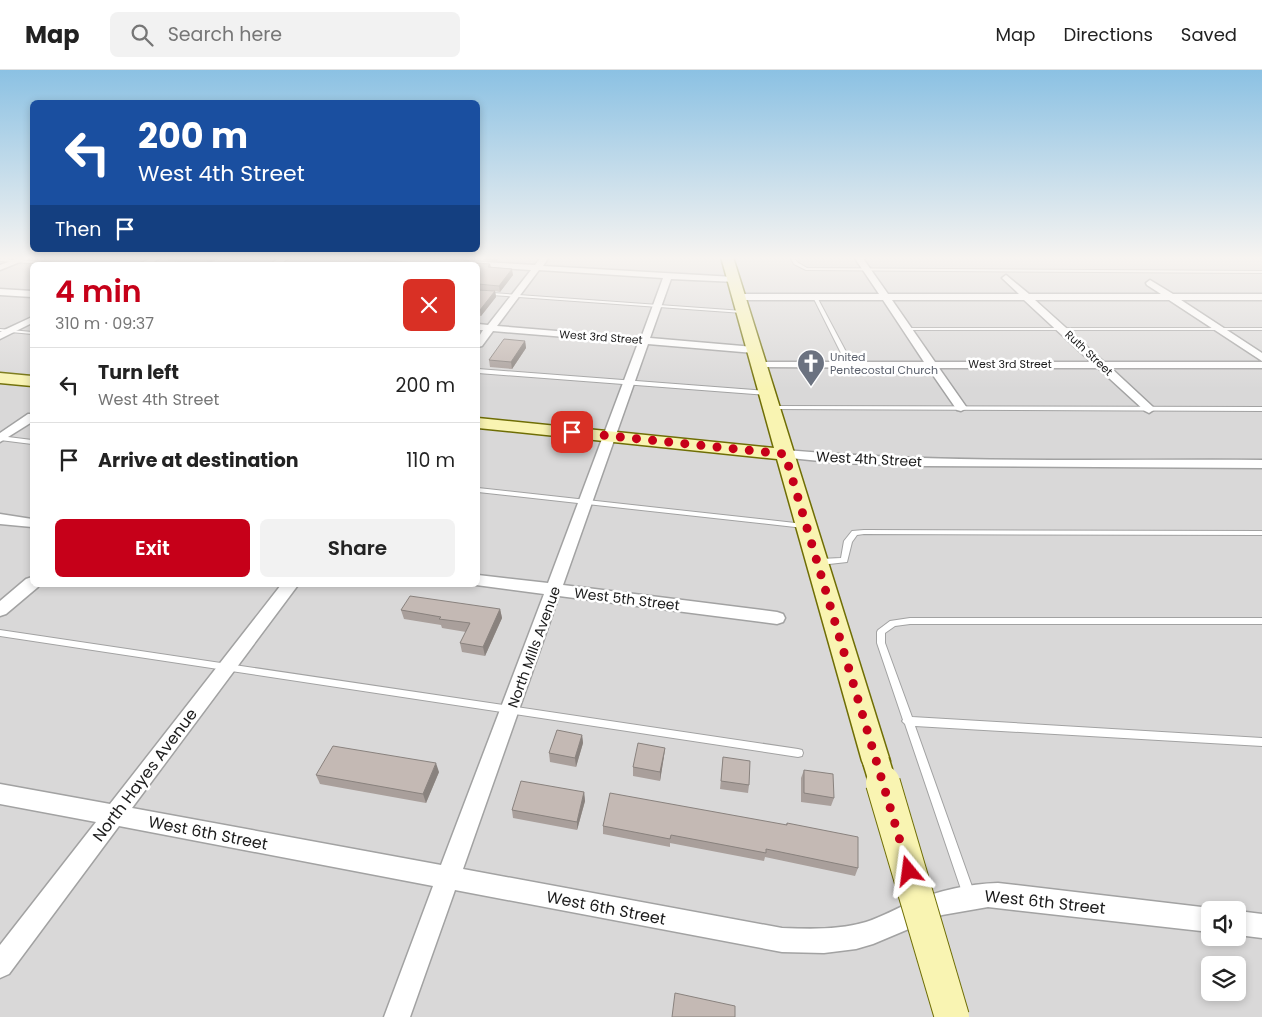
<!DOCTYPE html>
<html lang="en">
<head>
<meta charset="utf-8">
<style>
  body { margin:0; font-family:Poppins,sans-serif; background:#f2f2f2; color:#222; height:100vh; display:flex; flex-direction:column; font-size:19px; white-space:nowrap }
  * { box-sizing:border-box; margin:0 }
  p { font-size:16px; color:#767676 }
  .icon { flex:none; width:28px; height:28px; fill:none; stroke:currentColor; stroke-width:2; stroke-linecap:round; stroke-linejoin:round }
  .map { position:relative; flex:1; overflow:hidden }
  .panel { position:absolute; left:30px; top:192px; width:450px; height:325px; display:flex; flex-direction:column; background:#fff; border-radius:8px; box-shadow:0 2px 8px #0003 }
  .panel>* { flex:none }
  .top-card { position:absolute; left:30px; top:30px; width:450px; height:152px; border-radius:8px; box-shadow:0 2px 8px #0003; background:#1a4fa0; color:#fff; overflow:hidden }
  .tools { position:absolute; left:1201px; top:831px; display:grid; gap:10px }
  .tools a { display:grid; place-items:center; width:45px; height:45px; border-radius:8px; background:#fff; box-shadow:0 2px 8px #0003; font-size:25px }
  .pin { position:absolute; display:grid; place-items:center; width:42px; height:42px; color:#fff; margin:-21px; border-radius:10px; box-shadow:0 2px 8px #0006 }
  .me { position:absolute; width:55px; margin:-28px; rotate:344deg; stroke-linejoin:round; filter:drop-shadow(0 0 4px #0008) }
  .turn { display:flex; align-items:center; gap:18px; height:105px; padding:0 25px; font-size:22px }
  .turn .icon { width:65px; height:65px; stroke-width:2.5 }
  .turn b { display:block; font-size:35px; line-height:42px }
  .then { display:flex; align-items:center; height:48px; padding:0 25px; background:#0003; gap:10px; font-size:19px }
  .round { display:grid; place-items:center; flex:none; width:52px; height:52px; border-radius:8px; background:#f2f2f2 }
  .overview { display:flex; align-items:center; justify-content:space-between; height:85px; padding:0 25px }
  h1 { font-size:30px; font-weight:600; line-height:38px; color:#c60019 }
  .cta { display:flex; gap:10px; margin-top:auto; padding:10px 25px }
  .cta a { flex:1; height:58px; border-radius:8px; background:#c60019; color:#fff; font-size:20px; font-weight:600; line-height:58px; text-align:center }
  .cta a+a { background:#f2f2f2; color:#222 }
  ul { padding:0; list-style:none }
  li { display:flex; align-items:center; gap:15px; height:75px; padding:0 25px; border-top:1px solid #e0e0e0 }
  li div { flex:1 }
  li b { display:block; font-size:19px }
  li em { font-style:normal }
  header { display:flex; align-items:center; gap:30px; box-sizing:border-box; height:70px; padding:0 25px; background:#fff; border-bottom:1px solid #e0e0e0 }
  header strong { font-size:24px }
  nav { display:flex; gap:28px; margin-inline-start:auto; font-size:18px }
  .search { width:350px; height:45px; background:#f2f2f2; display:flex; align-items:center; gap:12px; box-sizing:border-box; padding:0 18px; border-radius:8px; color:#767676; font-size:19px }
  .map>svg:first-child { display:block }
</style>
</head>
<body>
<header>
<strong>Map</strong>
<div class="search"><svg class="icon" aria-label="search" viewBox="0 0 24 24"><circle cx="10" cy="10" r="6"/><path d="M15 15l6 6"/></svg>Search here</div>
<nav><a>Map</a><a>Directions</a><a>Saved</a></nav>
</header>
<div class="map">
<svg width="1262" height="947" viewBox="0 0 1262 947">
  <rect width="100%" height="100%" fill="#ede7e0"/>
  <path fill="#d9d8d8" fill-rule="evenodd" d="M 0,187 L 1262,187 L 1262,947 L 0,947 ZM 32,195 L 478,195 L 478,515 L 32,515 ZM 1210,840 L 1238,840 L 1238,868 L 1210,868 ZM 1210,895 L 1238,895 L 1238,922 L 1210,922 Z"/>
  <g fill="none" stroke-linecap="round" stroke-linejoin="round">
    <g stroke="#a2a2a2" stroke-width="2">
      <g id="lane">
        <path d="M 790,187 L 794,187 L 797,192 L 807,198 L 1262,201 L 1262,203 L 806,200 L 794,194 Z"/>
        <path d="M 0,189 L 76,194 L 78,195 L 58,195 L 0,191 Z"/>
        <path d="M 478,222 L 743,241 L 745,242 L 743,243 L 478,224 Z"/>
        <path d="M 813,226 L 817,227 L 853,295 L 852,296 L 847,295 L 813,227 Z"/>
        <rect x="903" y="258" width="359" height="2"/>
        <path d="M 0,259 L 32,262 L 32,264 L 0,261 Z"/>
        <path d="M 478,299 L 767,321 L 770,323 L 767,325 L 478,303 Z"/>
        <path d="M 771,336 L 1262,337 L 1262,341 L 769,339 L 768,338 Z"/>
        <path d="M 0,366 L 32,370 L 32,374 L 0,370 Z"/>
        <path d="M 478,418 L 804,454 L 808,456 L 804,458 L 478,422 Z"/>
        <path d="M 864,460 L 1262,461 L 1262,465 L 864,464 L 857,465 L 852,472 L 847,492 L 820,495 L 817,494 L 816,492 L 817,490 L 820,489 L 841,488 L 844,471 L 852,461 Z"/>
        <path d="M 910,548 L 1262,548 L 1262,554 L 910,554 L 895,556 L 885,563 L 885,573 L 912,647 L 1262,668 L 1262,676 L 915,656 L 975,825 L 973,829 L 969,831 L 965,829 L 963,825 L 905,654 L 902,651 L 903,650 L 877,573 L 877,562 L 878,560 L 890,551 Z"/>
        <path d="M 0,560 L 798,679 L 802,680 L 803,683 L 802,686 L 798,687 L 0,566 Z"/>
      </g>
    </g>
    <g stroke="#a2a2a2" stroke-width="3">
      <g id="street">
        <path d="M 22,187 L 32,187 L 0,200 L 0,195 Z"/>
        <path d="M 153,187 L 162,187 L 148,195 L 137,195 Z"/>
        <path d="M 281,187 L 290,187 L 279,195 L 269,195 Z"/>
        <path d="M 364,187 L 399,187 L 535,195 L 541,187 L 549,187 L 543,196 L 734,207 L 738,210 L 737,212 L 671,209 L 650,268 L 754,277 L 759,280 L 754,283 L 648,274 L 563,515 L 777,542 L 783,544 L 785,548 L 783,552 L 777,554 L 559,526 L 463,799 L 782,858 C 810,859 839,860 866,852 C 882,847 897,838 912,832 C 940,820 968,814 998,813 L 1210,838 L 1215,840 L 1210,840 L 1210,862 L 988,837 L 942,845 L 873,874 L 856,879 L 824,883 L 782,882 L 455,820 L 410,947 L 384,947 L 433,816 L 119,756 L 9,904 L 0,908 L 0,875 L 96,752 L 0,734 L 0,714 L 110,734 L 281,515 L 298,515 L 132,738 L 441,795 L 544,524 L 476,515 L 478,505 L 548,513 L 638,273 L 493,261 L 482,276 L 478,277 L 478,268 L 483,260 L 478,260 L 478,254 L 488,255 L 531,200 L 368,189 ZM 539,200 L 663,208 L 641,268 L 497,256 Z"/>
        <path d="M 854,187 L 862,187 L 888,224 L 1019,224 L 1002,208 L 1006,205 L 1029,224 L 1161,224 L 1147,215 L 1146,213 L 1150,210 L 1173,224 L 1262,224 L 1262,230 L 1181,230 L 1262,283 L 1262,291 L 1169,230 L 1035,230 L 1104,292 L 1262,292 L 1262,298 L 1111,298 L 1153,337 L 1155,339 L 1149,343 L 1145,341 L 1098,298 L 939,298 L 967,338 L 961,341 L 957,340 L 928,298 L 755,297 L 754,295 L 759,292 L 924,292 L 883,230 L 739,230 L 735,227 L 739,224 L 879,224 ZM 892,230 L 1024,230 L 1091,292 L 935,292 Z"/>
        <path d="M 0,219 L 32,221 L 32,227 L 0,225 Z"/>
        <path d="M 32,247 L 32,253 L 0,269 L 0,262 Z"/>
        <path d="M 28,344 L 32,344 L 32,352 L 0,372 L 0,363 Z"/>
        <path d="M 785,380 C 943,394 1103,389 1262,390 L 1262,398 L 925,396 L 840,393 L 780,387 L 779,384 L 780,381 Z"/>
        <path d="M 0,444 L 32,449 L 32,457 L 0,454 Z"/>
        <path d="M 32,507 L 32,515 L 39,515 L 38,517 L 6,544 L 0,546 L 0,531 L 26,509 Z"/>
        <path d="M 1238,841 L 1262,844 L 1262,868 L 1238,865 Z"/>
      </g>
    </g>
    <g stroke="#6f6e05" stroke-width="3">
      <g id="secondary">
        <path d="M 721,187 L 733,187 L 890,691 L 886,700 L 876,704 L 866,700 L 862,691 L 777,389 L 478,358 L 478,348 L 774,378 Z"/>
        <path d="M 0,303 L 32,306 L 32,316 L 0,313 Z"/>
      </g>
    </g>
    <use href="#lane" fill="#fff" fill-rule="evenodd"/>
    <use href="#street" fill="#fff" fill-rule="evenodd"/>
    <use href="#secondary" fill="#f9f4b2" fill-rule="evenodd"/>
    <g stroke="#6f6e05" stroke-width="29" stroke-linecap="butt">
      <path id="secondary-bridge-far1" d="M 876,691 L 883,714"/>
    </g>
    <g stroke="#6f6e05" stroke-width="36" stroke-linecap="butt">
      <path id="secondary-bridge" d="M 883,713 L 952,947"/>
    </g>
    <use href="#secondary-bridge-far1" stroke="#f9f4b2" stroke-width="26"/>
    <use href="#secondary-bridge" stroke="#f9f4b2" stroke-width="34"/>
  </g>
  <g fill="#a99f9b">
    <path d="M 166,187 L 221,187 L 208,194 L 168,191 Z"/>
    <path d="M 482,187 L 500,187 L 497,191 L 483,190 Z"/>
    <path d="M 490,194 L 491,197 L 513,205 L 500,222 L 495,221 L 496,227 L 481,246 L 478,246 L 478,195 Z"/>
    <path d="M 525,271 L 526,278 L 512,299 L 490,297 L 489,290 Z"/>
    <path d="M 500,539 L 502,548 L 485,586 L 462,582 L 460,573 L 466,562 L 442,558 L 441,555 L 404,549 L 401,540 Z"/>
    <path d="M 582,665 L 583,673 L 576,697 L 550,692 L 549,683 Z"/>
    <path d="M 665,678 L 664,686 L 660,711 L 633,706 L 633,697 Z"/>
    <path d="M 723,687 L 749,715 L 748,723 L 720,719 Z"/>
    <path d="M 804,700 L 834,728 L 831,736 L 801,732 L 801,708 Z"/>
    <path d="M 439,702 L 426,733 L 320,714 L 316,705 Z"/>
    <path d="M 584,722 L 585,731 L 577,760 L 513,748 L 512,740 Z"/>
    <path d="M 787,753 L 858,798 L 855,806 L 765,787 L 764,791 L 670,773 L 670,777 L 603,764 L 603,756 L 786,755 Z"/>
  </g>
  <g fill="#89827e">
    <path d="M 206,187 L 221,187 L 208,194 Z"/>
    <path d="M 512,199 L 513,205 L 500,222 L 499,216 Z"/>
    <path d="M 495,221 L 496,227 L 481,246 L 480,240 Z"/>
    <path d="M 525,271 L 526,278 L 512,299 L 511,292 Z"/>
    <path d="M 500,539 L 502,548 L 485,586 L 483,577 Z"/>
    <path d="M 582,665 L 583,673 L 576,697 L 575,688 Z"/>
    <path d="M 665,678 L 664,686 L 660,711 L 660,702 Z"/>
    <path d="M 436,693 L 439,702 L 426,733 L 423,724 Z"/>
    <path d="M 584,722 L 585,731 L 577,760 L 577,752 Z"/>
  </g>
  <g fill="#c4b9b4" stroke="#89827e">
    <path d="M 482,187 L 498,187 L 497,188 Z"/>
    <path d="M 476,193 L 490,194 L 488,197 L 512,199 L 499,216 L 478,214 L 478,195 L 474,195 Z"/>
    <path d="M 478,220 L 495,221 L 480,240 L 478,240 Z"/>
    <path d="M 504,269 L 525,271 L 511,292 L 489,290 Z"/>
    <path d="M 410,526 L 500,539 L 483,577 L 460,573 L 470,553 L 439,549 L 441,547 L 401,540 Z"/>
    <path d="M 557,660 L 582,665 L 575,688 L 549,683 Z"/>
    <path d="M 638,673 L 665,678 L 660,702 L 633,697 Z"/>
    <path d="M 333,676 L 436,693 L 423,724 L 316,705 Z"/>
    <path d="M 723,687 L 750,691 L 749,715 L 721,711 Z"/>
    <path d="M 804,700 L 833,704 L 834,728 L 804,723 Z"/>
    <path d="M 521,711 L 584,722 L 577,752 L 512,740 Z"/>
    <path d="M 610,723 L 787,755 L 787,753 L 858,767 L 858,798 L 766,779 L 766,783 L 671,765 L 670,769 L 603,756 Z"/>
    <path d="M 675,923 L 735,936 L 735,947 L 672,947 Z"/>
  </g>
  <linearGradient id="sky" x2="0" y2="1"><stop stop-color="#8bc1e3"/><stop offset="0.59" stop-color="#f7f4f1"/><stop offset="1" stop-color="#f7f4f1" stop-opacity="0"/></linearGradient>
  <rect width="1262" height="319" fill="url(#sky)"/>
  <g fill="none" stroke-linecap="round" stroke-linejoin="round">
    <path stroke="#c60019" stroke-width="9" stroke-dasharray="0 16.2" d="M 572,362 L 785,384 L 909,801"/>
  </g>
  <defs>
    <g id="church-pin" transform="scale(1.4375)"><path d="M0 17L-7.5 6A9.5 9.5 0 1 1 7.5 6Z" fill="#6b7280" stroke="#fff"/><path d="M-1.2-6h2.4v3.5h3.3v2.4h-3.3V6h-2.4V-.1h-3.3v-2.4h3.3Z" fill="#fff"/></g>
  </defs>
  <g fill-rule="evenodd">
    <use href="#church-pin" x="811" y="293"/>
  </g>
  <g text-anchor="middle" dominant-baseline="central" stroke-width="5" stroke-linejoin="round" paint-order="stroke">
    <g font-size="11" fill="#1b1b1b" stroke="#fff">
      <text transform="translate(601 267) rotate(4)">West 3rd Street</text>
      <text transform="translate(1089 283) rotate(43)">Ruth Street</text>
      <text x="1010" y="294">West 3rd Street</text>
    </g>
    <g font-size="11" fill="#5b616d" stroke="#fff" text-anchor="start">
      <text x="830" y="287">United<tspan x="830" dy="13">Pentecostal Church</tspan></text>
    </g>
    <g font-size="14" fill="#1b1b1b" stroke="#fff">
      <text transform="translate(869 389) rotate(3)">West 4th Street</text>
      <text transform="translate(627 529) rotate(7)">West 5th Street</text>
      <text transform="translate(534 577) rotate(-70)">North Mills Avenue</text>
    </g>
    <g font-size="16" fill="#1b1b1b" stroke="#fff">
      <text transform="translate(145 705) rotate(-53)">North Hayes Avenue</text>
      <text transform="translate(208 763) rotate(11)">West 6th Street</text>
      <text transform="translate(1045 832) rotate(6)">West 6th Street</text>
      <text transform="translate(606 838) rotate(11)">West 6th Street</text>
    </g>
  </g>
</svg>
<div class="tools">
<a><svg class="icon" aria-label="sound" viewBox="0 0 24 24"><path d="M4 9h4l5-4v14l-5-4H4zM17 9q2 3 0 6"/></svg></a>
<a><svg class="icon" aria-label="layers" viewBox="0 0 24 24"><path d="M12 4l9 5-9 5-9-5zM3 14l9 5 9-5"/></svg></a>
</div>
<div class="pin" style="left:572px;top:362px;background:#d93025"><svg class="icon" aria-label="arrive" viewBox="0 0 24 24"><path d="M6 21V4h12l-3 4 3 4H6"/></svg></div>
<svg class="me" style="left:909px;top:801px" viewBox="-20 -20 40 40"><path d="M0-17L14 15 0 8-14 15z" fill="#c60019" stroke="#fff" stroke-width="4"/></svg>
<div class="top-card">
<div class="turn"><svg class="icon" aria-label="left" viewBox="0 0 24 24"><path d="M17 20v-9H6M10 6l-5 5 5 5"/></svg><div><b>200 m</b>West 4th Street</div></div>
<div class="then">Then<svg class="icon" aria-label="arrive" viewBox="0 0 24 24"><path d="M6 21V4h12l-3 4 3 4H6"/></svg></div>
</div>
<section class="panel">
<div class="overview"><div><h1>4 min</h1><p>310 m · 09:37</p></div><a class="round" style="background:#d93025;color:#fff"><svg class="icon" aria-label="close" viewBox="0 0 24 24"><path d="M6 6l12 12M18 6L6 18"/></svg></a></div>
<ul>
<li><svg class="icon" aria-label="left" viewBox="0 0 24 24"><path d="M17 20v-9H6M10 6l-5 5 5 5"/></svg><div><b>Turn left</b><p>West 4th Street</p></div><em>200 m</em></li>
<li><svg class="icon" aria-label="arrive" viewBox="0 0 24 24"><path d="M6 21V4h12l-3 4 3 4H6"/></svg><div><b>Arrive at destination</b></div><em>110 m</em></li>
</ul>
<div class="cta"><a>Exit</a><a>Share</a></div>
</section>
</div>
</body>
</html>
